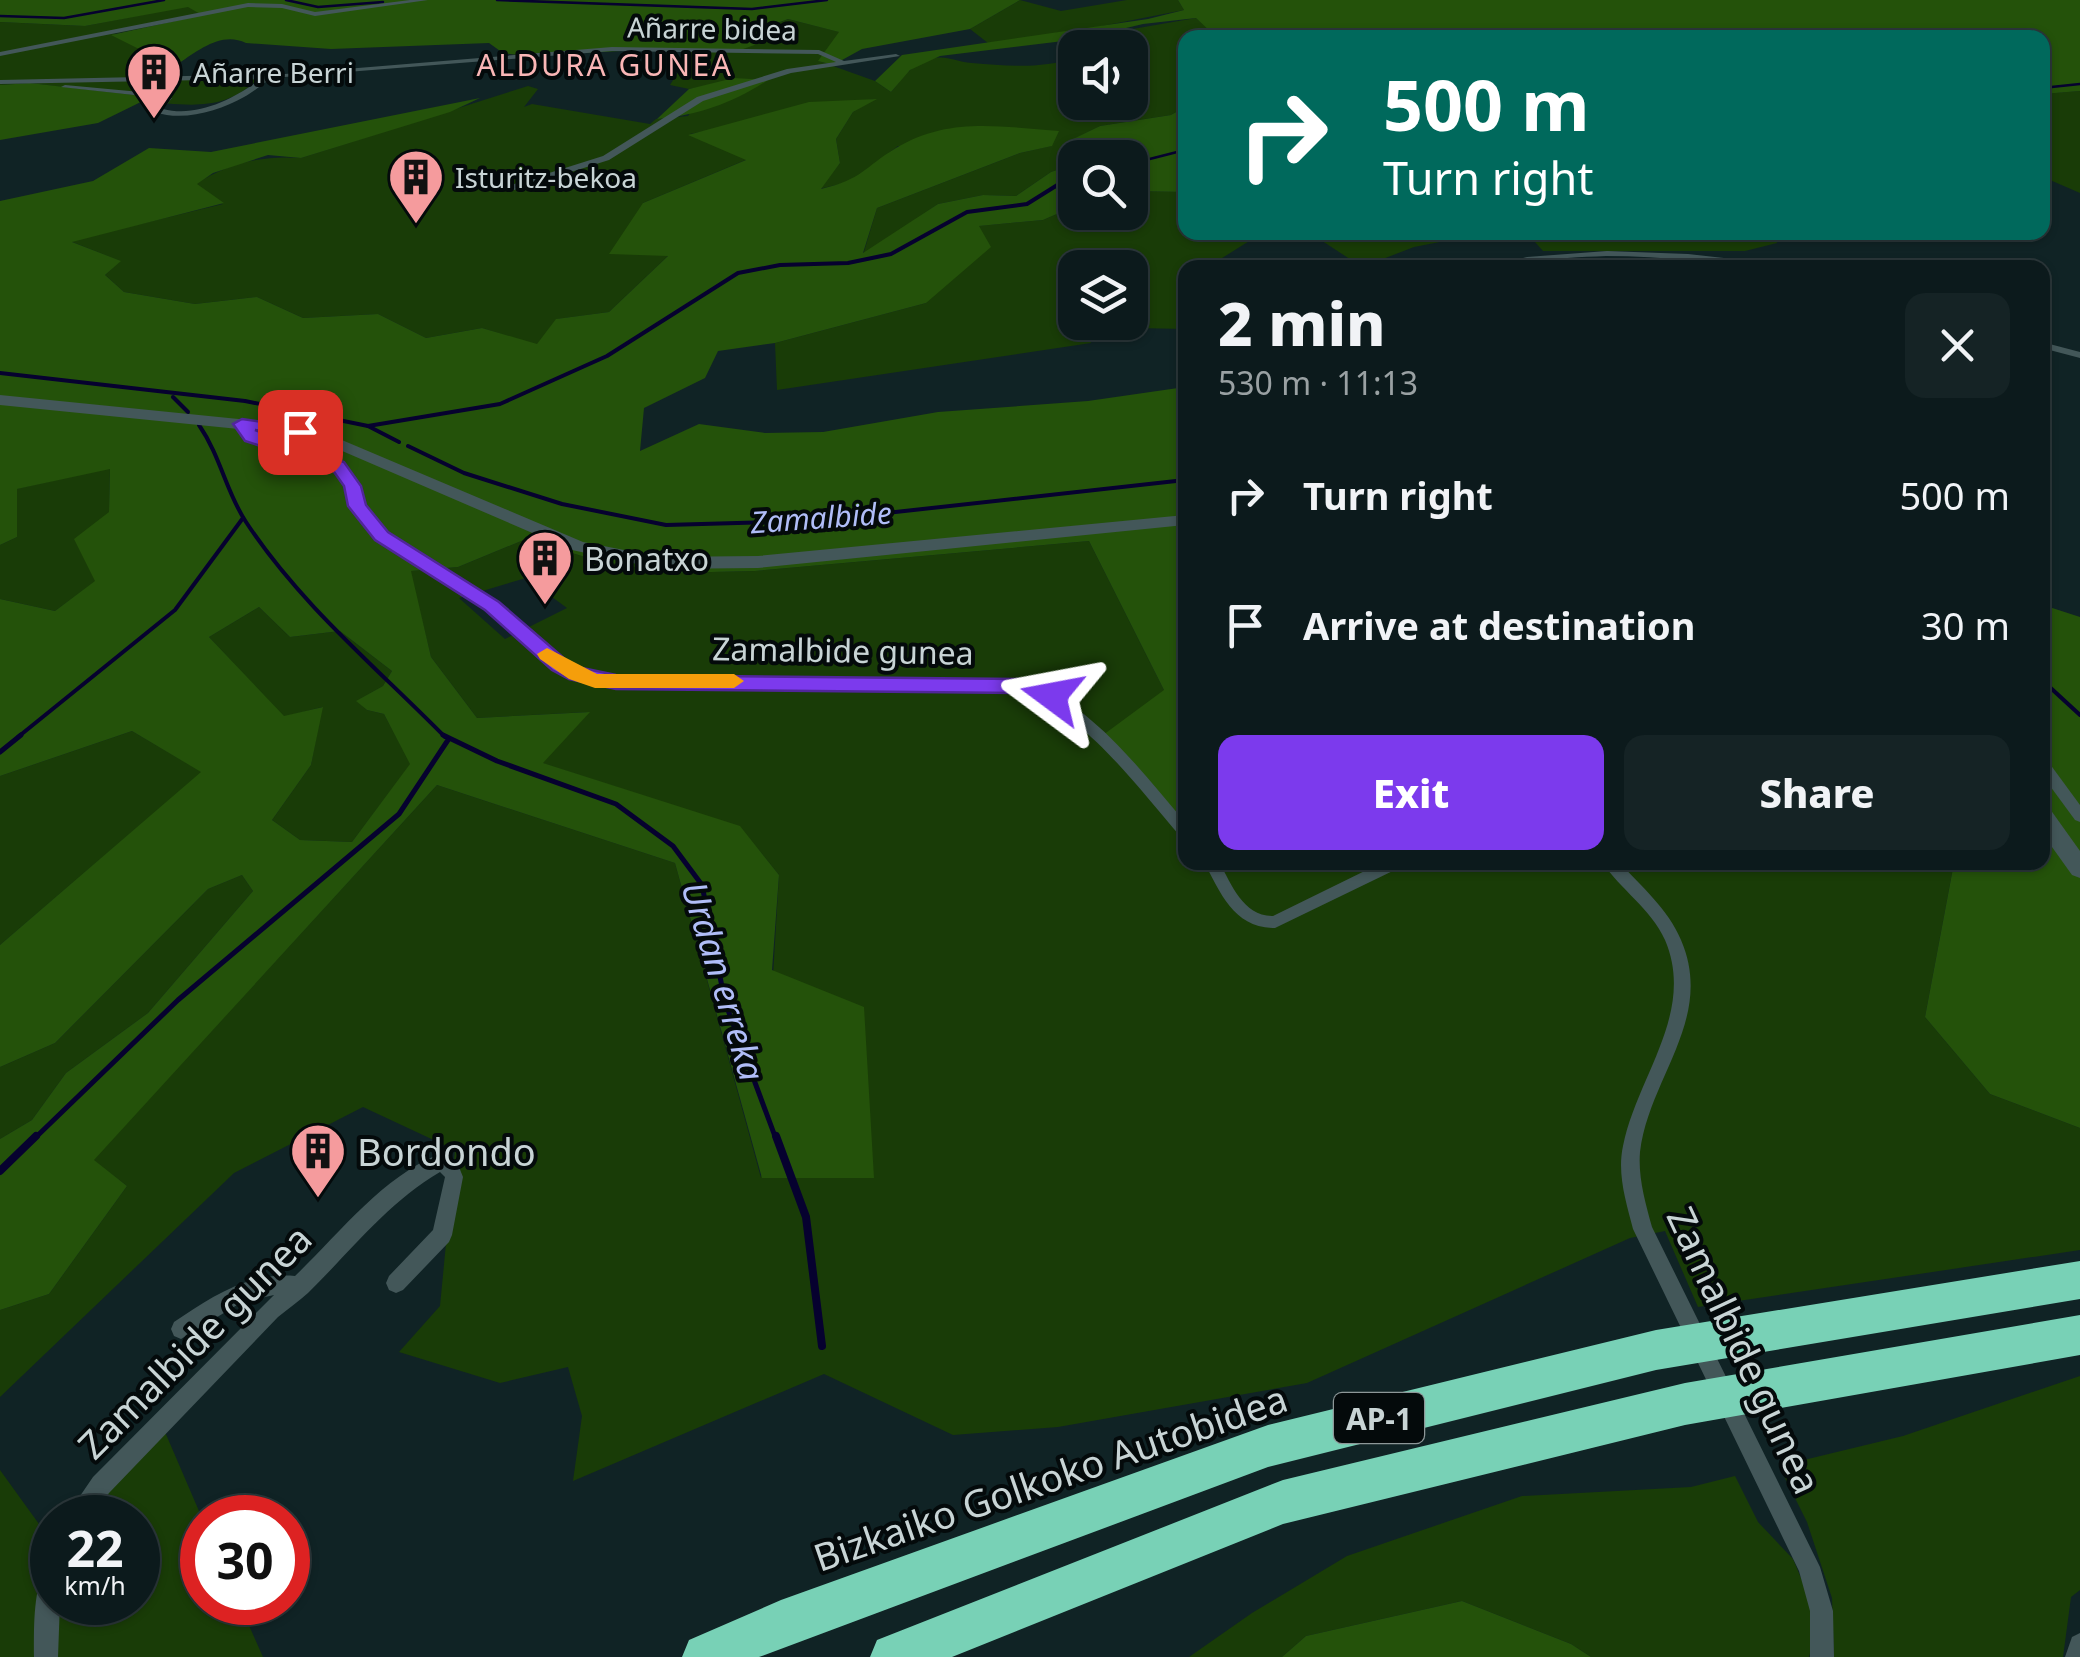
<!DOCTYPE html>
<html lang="en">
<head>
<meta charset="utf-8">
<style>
  body { margin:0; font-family:"Noto Sans",sans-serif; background:#152325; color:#f1f3f6; height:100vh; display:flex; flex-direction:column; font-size:38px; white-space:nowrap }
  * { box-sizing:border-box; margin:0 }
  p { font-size:32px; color:#9aa1a3 }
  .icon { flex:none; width:55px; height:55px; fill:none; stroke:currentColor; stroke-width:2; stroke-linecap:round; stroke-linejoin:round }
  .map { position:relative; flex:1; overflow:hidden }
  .side { position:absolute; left:1178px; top:260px; width:872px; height:610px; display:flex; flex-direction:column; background:#0c1a1c; border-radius:20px; box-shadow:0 2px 8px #0004,0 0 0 2px #2c383b }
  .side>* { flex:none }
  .hud { position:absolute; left:1178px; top:30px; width:872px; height:210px; border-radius:20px; box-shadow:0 2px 8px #0004,0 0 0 2px #2c383b; background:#00695c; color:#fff; overflow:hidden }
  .fabs { position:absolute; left:1058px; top:30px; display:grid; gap:20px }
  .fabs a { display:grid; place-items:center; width:90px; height:90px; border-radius:20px; background:#0c1a1c; box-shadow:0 2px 8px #0004,0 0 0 2px #2c383b; font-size:50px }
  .speed { position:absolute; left:30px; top:1495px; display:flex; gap:20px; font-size:50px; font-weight:700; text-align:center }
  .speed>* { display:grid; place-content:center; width:130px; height:130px; border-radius:50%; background:#0c1a1c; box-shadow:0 2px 8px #0004,0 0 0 2px #2c383b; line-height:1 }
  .speed small { font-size:25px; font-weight:400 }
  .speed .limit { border:15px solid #d22; background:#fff; color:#111 }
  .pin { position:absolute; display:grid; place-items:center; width:85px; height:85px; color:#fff; margin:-42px; border-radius:20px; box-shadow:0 5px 15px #0006 }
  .me { position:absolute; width:110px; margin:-55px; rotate:283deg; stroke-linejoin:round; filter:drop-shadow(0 0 8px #0008) }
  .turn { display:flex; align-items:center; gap:35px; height:210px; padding:0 40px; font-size:45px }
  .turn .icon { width:130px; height:130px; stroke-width:2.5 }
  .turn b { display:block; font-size:70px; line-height:85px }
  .round { display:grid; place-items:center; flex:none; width:105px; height:105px; border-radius:20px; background:#152325 }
  .overview { display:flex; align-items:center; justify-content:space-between; height:170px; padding:0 40px }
  h1 { font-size:60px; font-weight:800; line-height:75px }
  .cta { display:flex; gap:20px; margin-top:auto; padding:20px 40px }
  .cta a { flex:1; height:115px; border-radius:20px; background:#7c3aed; color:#fff; font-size:40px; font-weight:800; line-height:115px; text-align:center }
  .cta a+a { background:#152325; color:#f1f3f6 }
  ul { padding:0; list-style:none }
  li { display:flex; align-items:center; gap:30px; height:130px; padding:0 40px }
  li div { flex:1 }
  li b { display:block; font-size:38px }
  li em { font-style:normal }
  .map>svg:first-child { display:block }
</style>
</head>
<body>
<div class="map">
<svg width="2080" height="1657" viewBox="0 0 2080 1657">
  <rect width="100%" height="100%" fill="#102325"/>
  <g fill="#193c07" fill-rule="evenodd">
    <path d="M 1020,0 L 1061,11 L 1127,0 L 1178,0 L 1184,10 L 1056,35 L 988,43 L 970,29 Z"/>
    <path d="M 188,6 L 204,15 L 113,34 L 163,61 L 179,63 L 172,77 L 261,76 C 224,114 190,104 141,102 L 149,98 L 30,83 L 0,85 L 0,22 L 85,26 Z"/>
    <path d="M 1196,18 L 1217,37 L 1185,38 L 1185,107 L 1171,115 L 1100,126 L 1070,141 L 1088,157 L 1075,158 L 1075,164 L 1051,172 L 1016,196 L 983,195 L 938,204 L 863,255 L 877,208 L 1020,153 L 1051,146 L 898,146 L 853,181 L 819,189 L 840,163 L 836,139 L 853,112 L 874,99 L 690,134 L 748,159 L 643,203 L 669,255 L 609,312 L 557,319 L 537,345 L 482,328 L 426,338 L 378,314 L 303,318 L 257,297 L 195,304 L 124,292 L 105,275 L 120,261 L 70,241 L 223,204 L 196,184 C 228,163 263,155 301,158 L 528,86 L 538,89 L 524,107 L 532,104 L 650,124 L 656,119 L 688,116 L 709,85 L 689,89 L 670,85 L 691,51 L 759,42 L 747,35 L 788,19 L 840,32 L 819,61 L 875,81 L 891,92 C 900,82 907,70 919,64 C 943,51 950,61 972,63 C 1006,66 1042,69 1075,58 L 1075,102 L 1130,102 L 1130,48 L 1098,47 L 1104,40 L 1098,35 Z"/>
    <path d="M 2080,91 L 2080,193 L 2043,177 L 2042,94 Z"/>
    <path d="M 1130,191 L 1185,192 L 1185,232 L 1262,233 L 1219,260 L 1247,267 L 1185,268 L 1185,329 L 1087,327 L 1091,343 L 777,390 L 775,343 L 926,303 L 978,226 L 1043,220 L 1075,206 L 1075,212 L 1130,212 ZM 1075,268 L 1130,268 L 1130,322 L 1075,322 Z"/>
    <path d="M 1774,232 L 1777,243 L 1745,251 L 1543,251 L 1527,233 Z"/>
    <path d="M 1310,233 L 1486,233 L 1414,247 L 1362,267 Z"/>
    <path d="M 110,468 L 109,512 L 96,581 L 55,611 L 0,599 L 0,545 L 17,537 L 16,489 Z"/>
    <path d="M 526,539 L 595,560 L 669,573 L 755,571 L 1089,541 L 1164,690 L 1185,825 L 1185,862 L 1954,863 L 1925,1017 L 1990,1094 L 2080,1128 L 2080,1250 L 1698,1307 L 1665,1231 L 1630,1238 L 1307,1383 L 1058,1427 L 953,1435 L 824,1374 L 573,1481 L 582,1416 L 568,1367 L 500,1383 L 399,1352 L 440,1306 L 455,1150 L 363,1107 L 234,1173 L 0,1397 L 0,1310 L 49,1294 L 127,1186 L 93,1160 L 437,785 L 675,863 L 761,1178 L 779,875 L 740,827 L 542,763 L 588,712 L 477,718 L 431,657 L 410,571 L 458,567 ZM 526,578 L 567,608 L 505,639 L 459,598 Z"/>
    <path d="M 259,607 L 290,637 L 340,631 L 392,671 L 383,686 L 357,701 L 367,710 L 384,714 L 411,764 L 352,842 L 300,840 L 272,820 L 311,765 L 322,707 L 284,717 L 209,637 Z"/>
    <path d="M 132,731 L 202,772 L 0,945 L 0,776 Z"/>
    <path d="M 242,875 L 253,891 L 148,1013 L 66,1073 L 32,1120 L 0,1139 L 0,1067 L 55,1043 L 208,889 Z"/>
    <path d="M 2080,1376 L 2080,1590 L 2071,1597 L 2063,1657 L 1834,1657 L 1832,1598 L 1807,1522 L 1779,1466 L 1903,1436 Z"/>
    <path d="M 165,1432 L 202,1518 L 202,1602 L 239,1603 L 263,1657 L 0,1657 L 0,1470 L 52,1542 L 52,1602 L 138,1602 L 138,1518 L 84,1517 Z"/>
    <path d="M 1735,1476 L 1758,1522 L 1793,1559 L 1809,1597 L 1815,1634 L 1809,1657 L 1591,1657 L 1571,1644 L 1462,1601 L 1306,1636 L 1282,1657 L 1189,1657 L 1252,1613 L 1347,1556 L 1522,1496 L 1691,1487 Z"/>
  </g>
  <g fill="#24520a" fill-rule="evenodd">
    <path d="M 0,0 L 1020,0 L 970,29 L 862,49 L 833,65 L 818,61 L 839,32 L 788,19 L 748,34 L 760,43 L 735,52 L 658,49 L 527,56 L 503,53 L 489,43 L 331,49 L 246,43 C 222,31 199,50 179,63 L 163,61 L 111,35 L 202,15 L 188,7 L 85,26 L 0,22 Z"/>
    <path d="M 1178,0 L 2080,0 L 2080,91 L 2043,94 L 2042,38 L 1217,38 L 1196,18 L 1143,24 L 1080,39 L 940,56 L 910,70 L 891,92 L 875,81 L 902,55 L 1148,19 L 1184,10 Z"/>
    <path d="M 734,78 L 768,80 C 735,102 697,116 657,119 L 689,89 Z"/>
    <path d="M 30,83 L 151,97 L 98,123 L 0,140 L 0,85 Z"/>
    <path d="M 480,98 L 450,112 L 301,158 L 268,155 L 213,173 L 197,184 L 224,203 L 72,242 L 121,261 L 105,275 L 124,292 L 195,304 L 257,297 L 303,318 L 378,314 L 426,338 L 482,328 L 537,344 L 556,319 L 609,312 L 668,256 L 609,254 L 643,203 L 746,160 L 688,135 L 809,102 L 877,99 L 853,112 L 836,139 L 840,163 L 821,189 C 863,179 863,168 896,148 C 949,116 1001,127 1059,131 L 1052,146 L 1020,153 L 877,208 L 863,253 L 938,204 L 983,195 L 1016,196 L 1051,172 L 1075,164 L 1075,206 L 1043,220 L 979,226 L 991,247 L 926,303 L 775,343 L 718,351 L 705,378 L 644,408 L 640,451 L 699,424 L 765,433 L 823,432 L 938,412 L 1088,401 L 1185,387 L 1185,825 L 1103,735 L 1164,690 L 1089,541 L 755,571 L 669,573 L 595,560 L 526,539 L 458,567 L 411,571 L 431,657 L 477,718 L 590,712 L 543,763 L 740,826 L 779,875 L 772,970 L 864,1007 L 874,1178 L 762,1178 L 675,863 L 437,785 L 94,1160 L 127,1186 L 49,1294 L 0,1310 L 0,1139 L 32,1120 L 66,1073 L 148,1013 L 253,891 L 242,875 L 208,889 L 55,1043 L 0,1067 L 0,945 L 201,772 L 132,731 L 0,776 L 0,599 L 55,611 L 95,581 L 74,539 L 109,512 L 110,469 L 17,489 L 17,537 L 0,545 L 0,201 L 93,181 L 149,148 L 211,152 ZM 259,607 L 290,637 L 340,631 L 392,671 L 383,686 L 356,701 L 367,710 L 384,714 L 410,764 L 352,842 L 300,840 L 272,820 L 311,765 L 323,707 L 284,716 L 209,637 Z"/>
    <path d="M 1185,107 L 1185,192 L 1130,191 L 1130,158 L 1088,157 L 1069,141 L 1100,126 L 1171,115 Z"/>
    <path d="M 2043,605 L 2080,617 L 2080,1128 L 1990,1094 L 1925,1017 L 1954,863 L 2042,862 Z"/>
    <path d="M 1462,1601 L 1571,1644 L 1591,1657 L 1282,1657 L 1306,1636 Z"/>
  </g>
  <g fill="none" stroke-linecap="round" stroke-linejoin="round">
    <g stroke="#06012f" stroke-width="2.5">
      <path d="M 286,0 L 318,7 L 383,2"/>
      <path d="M 497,0 L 752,9 L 827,0"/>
      <path d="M 0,16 L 64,18 L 164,0"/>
      <path d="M 2042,88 L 2080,84"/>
      <path d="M 1130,164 L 1185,150"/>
      <path d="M 1056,187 L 1075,172"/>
    </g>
    <g stroke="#06012f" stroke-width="4">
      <path d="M 0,373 L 245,401 L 368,426 L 399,442"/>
      <path d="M 173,397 L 188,412"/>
      <path d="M 199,425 C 221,457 226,492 246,522 C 299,603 377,668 445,737"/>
      <path d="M 368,426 L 500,404 L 607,356 L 738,273 L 780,265 L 848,263 L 891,254 L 967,212 L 1027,204 L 1059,184"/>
      <path d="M 408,446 L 464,473 L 562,504 L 666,525 L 814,521 L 1185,480"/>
      <path d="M 2042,680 L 2080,715"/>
      <path d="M 18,737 L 175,610 L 243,518"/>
    </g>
    <g stroke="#06012f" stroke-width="5">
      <path d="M 443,735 L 497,761 L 616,804 L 673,846 L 702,885 L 725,1002 L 776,1139"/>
      <path d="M 0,752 L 21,735"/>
      <path d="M 34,1139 L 178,1000 L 399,814 L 448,740"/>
    </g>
    <g stroke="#06012f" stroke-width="8">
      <path d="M 776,1136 L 806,1217 L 822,1346"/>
      <path d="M 0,1171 L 36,1136"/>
    </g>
    <g fill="#435759" fill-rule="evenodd">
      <path d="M 410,0 L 428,0 L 315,16 L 282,8 L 248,7 L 0,56 L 0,52 L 248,3 L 282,4 L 315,12 Z"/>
      <path d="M 612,47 L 819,50 L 844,61 L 896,54 L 900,56 L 791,73 L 703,101 L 609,160 L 514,190 L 510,187 L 511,185 L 603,156 L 697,97 L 787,69 L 836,62 L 818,54 L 612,51 L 272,78 C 262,84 254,92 244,97 C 219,111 183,122 155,112 L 163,99 L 161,98 L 61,87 L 65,85 L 162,94 L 172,98 L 163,109 C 197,118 234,99 261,79 L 0,84 L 0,80 L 285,74 Z"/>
      <path d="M 1607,251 L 1688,254 L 1813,268 C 1744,268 1675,256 1606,256 C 1580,257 1555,258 1529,262 C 1514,264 1500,268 1484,268 L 1527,257 Z"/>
      <path d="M 2042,342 L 2080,352 L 2080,358 L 2042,348 Z"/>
      <path d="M 242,421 L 246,422 L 255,435 L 342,463 L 354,479 L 371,518 L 389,536 L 418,557 L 498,604 L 538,642 L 563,660 L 591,673 L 617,677 L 1026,681 C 1092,704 1141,771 1185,822 L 1185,838 L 1180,836 C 1135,784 1089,720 1024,691 L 617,687 C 577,682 544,664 515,637 C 506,628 499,616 488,609 C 449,581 400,565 366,528 C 351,510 350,485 334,467 L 247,439 L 237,424 Z"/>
      <path d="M 2042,759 L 2047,760 L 2080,805 L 2080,822 L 2075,820 L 2042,775 Z"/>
      <path d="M 1204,862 L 1219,862 C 1232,885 1243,916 1273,916 L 1383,862 L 1405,862 L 1403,866 L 1275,928 C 1234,928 1221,894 1204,862 Z"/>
      <path d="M 1602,862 L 1619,862 C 1641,886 1668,909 1681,940 C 1715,1019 1649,1077 1640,1152 C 1638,1177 1645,1202 1652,1227 L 1820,1567 L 1833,1611 L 1834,1657 L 1810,1657 L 1810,1611 L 1799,1571 L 1633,1229 C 1626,1202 1617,1174 1623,1146 C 1637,1076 1696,1013 1665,940 C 1651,909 1620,889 1602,862 Z"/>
      <path d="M 439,1154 L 457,1162 L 463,1177 L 452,1235 L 449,1242 L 403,1290 L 396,1293 L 389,1290 L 386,1283 L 389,1276 L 433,1230 L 445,1177 L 440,1172 C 387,1203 351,1251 308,1293 C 299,1301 288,1309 278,1317 L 109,1493 L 90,1518 L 65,1518 L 93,1477 L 274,1295 L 242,1302 L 181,1339 L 174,1336 L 171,1329 L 174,1322 C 211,1297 248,1272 295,1276 C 339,1234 381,1178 439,1154 Z"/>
      <path d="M 52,1566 L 52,1602 L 60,1602 L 58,1657 L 34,1657 C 34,1628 33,1596 44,1569 Z"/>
      <path d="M 2080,1633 L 2080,1657 L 2065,1657 L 2072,1637 Z"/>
    </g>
    <g fill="#435759" fill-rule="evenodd">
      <path d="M 0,395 L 268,422 L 323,432 L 583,542 L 660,557 L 758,556 L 1185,515 L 1185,525 L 758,568 L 660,569 L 572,550 L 319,441 L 268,432 L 0,405 Z"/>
      <path d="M 2042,807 L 2050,809 L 2080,851 L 2080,878 L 2072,875 L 2042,833 Z"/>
    </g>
    <g fill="#78d1b6" fill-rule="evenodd">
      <path d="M 2080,1261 L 2080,1299 L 1656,1370 L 1268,1467 L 759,1657 L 682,1657 L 689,1640 L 781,1600 L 1268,1425 L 1656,1330 Z"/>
      <path d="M 2080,1315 L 2080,1355 L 1685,1425 L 1283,1524 L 952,1657 L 870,1657 L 877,1640 L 1283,1480 L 1685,1383 Z"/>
    </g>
  </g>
  <path fill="#7c3aed" stroke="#51269a" stroke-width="2.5" d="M 242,419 L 306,428 L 306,435 L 300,437 L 255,430 L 344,462 L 361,486 L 366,505 L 388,532 L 499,602 L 566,660 L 582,668 L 616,675 L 1026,679 L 1060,691 L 1063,696 L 1052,704 L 1024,693 L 616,689 L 569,679 L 552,670 L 485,610 L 375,540 L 348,506 L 344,486 L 332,469 L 245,441 L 233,424 Z"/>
  <path fill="#f59e0b" d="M 547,648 L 597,674 L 734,674 L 744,681 L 734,688 L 595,688 L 569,679 L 540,659 L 537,654 Z"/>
  <defs>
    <g id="building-pin" transform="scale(2.875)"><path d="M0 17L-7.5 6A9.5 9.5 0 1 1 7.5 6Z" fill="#f59b9d" stroke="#040a0b"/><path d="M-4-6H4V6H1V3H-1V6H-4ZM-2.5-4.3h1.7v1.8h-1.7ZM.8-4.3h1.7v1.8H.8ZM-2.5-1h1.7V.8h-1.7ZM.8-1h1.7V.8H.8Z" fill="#111"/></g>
  </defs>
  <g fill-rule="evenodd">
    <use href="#building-pin" x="154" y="72"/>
    <use href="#building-pin" x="416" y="177"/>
    <use href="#building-pin" x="545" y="558"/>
    <use href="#building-pin" x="318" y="1151"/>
  </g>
  <g text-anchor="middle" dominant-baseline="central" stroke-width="8" stroke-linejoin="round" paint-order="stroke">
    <g font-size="28" fill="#c8d4d5" stroke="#040a0b">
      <text transform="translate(712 28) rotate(1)">Añarre bidea</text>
    </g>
    <g font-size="28" fill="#c8d4d5" stroke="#040a0b" text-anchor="start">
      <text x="193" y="72">Añarre Berri</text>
      <text x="455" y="177">Isturitz-bekoa</text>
    </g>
    <g font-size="30" letter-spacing="2.5" fill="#fab6b6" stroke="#040a0b">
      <text x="605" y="64">ALDURA GUNEA</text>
    </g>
    <g font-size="30" font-style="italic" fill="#b0bdf8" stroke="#040a0b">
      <text transform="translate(821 517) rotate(-4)">Zamalbide</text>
    </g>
    <rect fill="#040a0b" stroke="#8d9798" stroke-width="2.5" x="1334" y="1393" width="90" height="50" rx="8"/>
    <g font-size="30" font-weight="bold" fill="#c8d4d5">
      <text x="1379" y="1418">AP-1</text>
    </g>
    <g font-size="32" fill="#c8d4d5" stroke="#040a0b" text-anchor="start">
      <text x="584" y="558">Bonatxo</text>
    </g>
    <g font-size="32" fill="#c8d4d5" stroke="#040a0b">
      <text transform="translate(843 650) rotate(1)">Zamalbide gunea</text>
    </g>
    <g font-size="35" font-style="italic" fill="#b0bdf8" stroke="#040a0b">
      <text transform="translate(724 981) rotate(73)">Urdan erreka</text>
    </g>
    <g font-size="38" fill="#c8d4d5" stroke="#040a0b" text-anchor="start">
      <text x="357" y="1151">Bordondo</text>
    </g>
    <g font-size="38" fill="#c8d4d5" stroke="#040a0b">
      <text transform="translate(194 1341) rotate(-45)">Zamalbide gunea</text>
      <text transform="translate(1745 1350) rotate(65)">Zamalbide gunea</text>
      <text transform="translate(1050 1477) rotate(-19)">Bizkaiko Golkoko Autobidea</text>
    </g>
  </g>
</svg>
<div class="fabs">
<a><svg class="icon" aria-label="sound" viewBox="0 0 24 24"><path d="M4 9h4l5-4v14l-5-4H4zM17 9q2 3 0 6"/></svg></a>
<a><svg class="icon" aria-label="search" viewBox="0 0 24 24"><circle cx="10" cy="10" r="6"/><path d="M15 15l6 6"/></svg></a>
<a><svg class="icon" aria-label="layers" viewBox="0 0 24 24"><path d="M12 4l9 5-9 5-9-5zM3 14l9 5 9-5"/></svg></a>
</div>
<div class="speed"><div>22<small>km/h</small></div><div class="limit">30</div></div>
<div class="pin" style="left:300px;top:432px;background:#d93025"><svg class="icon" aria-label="arrive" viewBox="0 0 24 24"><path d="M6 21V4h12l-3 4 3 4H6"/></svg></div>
<svg class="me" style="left:1052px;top:696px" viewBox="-20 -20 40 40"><path d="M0-17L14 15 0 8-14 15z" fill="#7c3aed" stroke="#fff" stroke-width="4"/></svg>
<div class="hud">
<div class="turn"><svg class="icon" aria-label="right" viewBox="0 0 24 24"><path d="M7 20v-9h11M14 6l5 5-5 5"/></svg><div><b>500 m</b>Turn right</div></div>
</div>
<section class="side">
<div class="overview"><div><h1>2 min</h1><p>530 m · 11:13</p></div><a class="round"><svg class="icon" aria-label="close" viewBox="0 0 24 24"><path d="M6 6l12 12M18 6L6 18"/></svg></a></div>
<ul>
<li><svg class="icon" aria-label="right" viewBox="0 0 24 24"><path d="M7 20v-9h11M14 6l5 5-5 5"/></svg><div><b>Turn right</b></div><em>500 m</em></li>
<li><svg class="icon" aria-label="arrive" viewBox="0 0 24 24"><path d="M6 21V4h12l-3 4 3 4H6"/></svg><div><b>Arrive at destination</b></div><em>30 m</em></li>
</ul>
<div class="cta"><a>Exit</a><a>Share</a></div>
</section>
</div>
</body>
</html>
